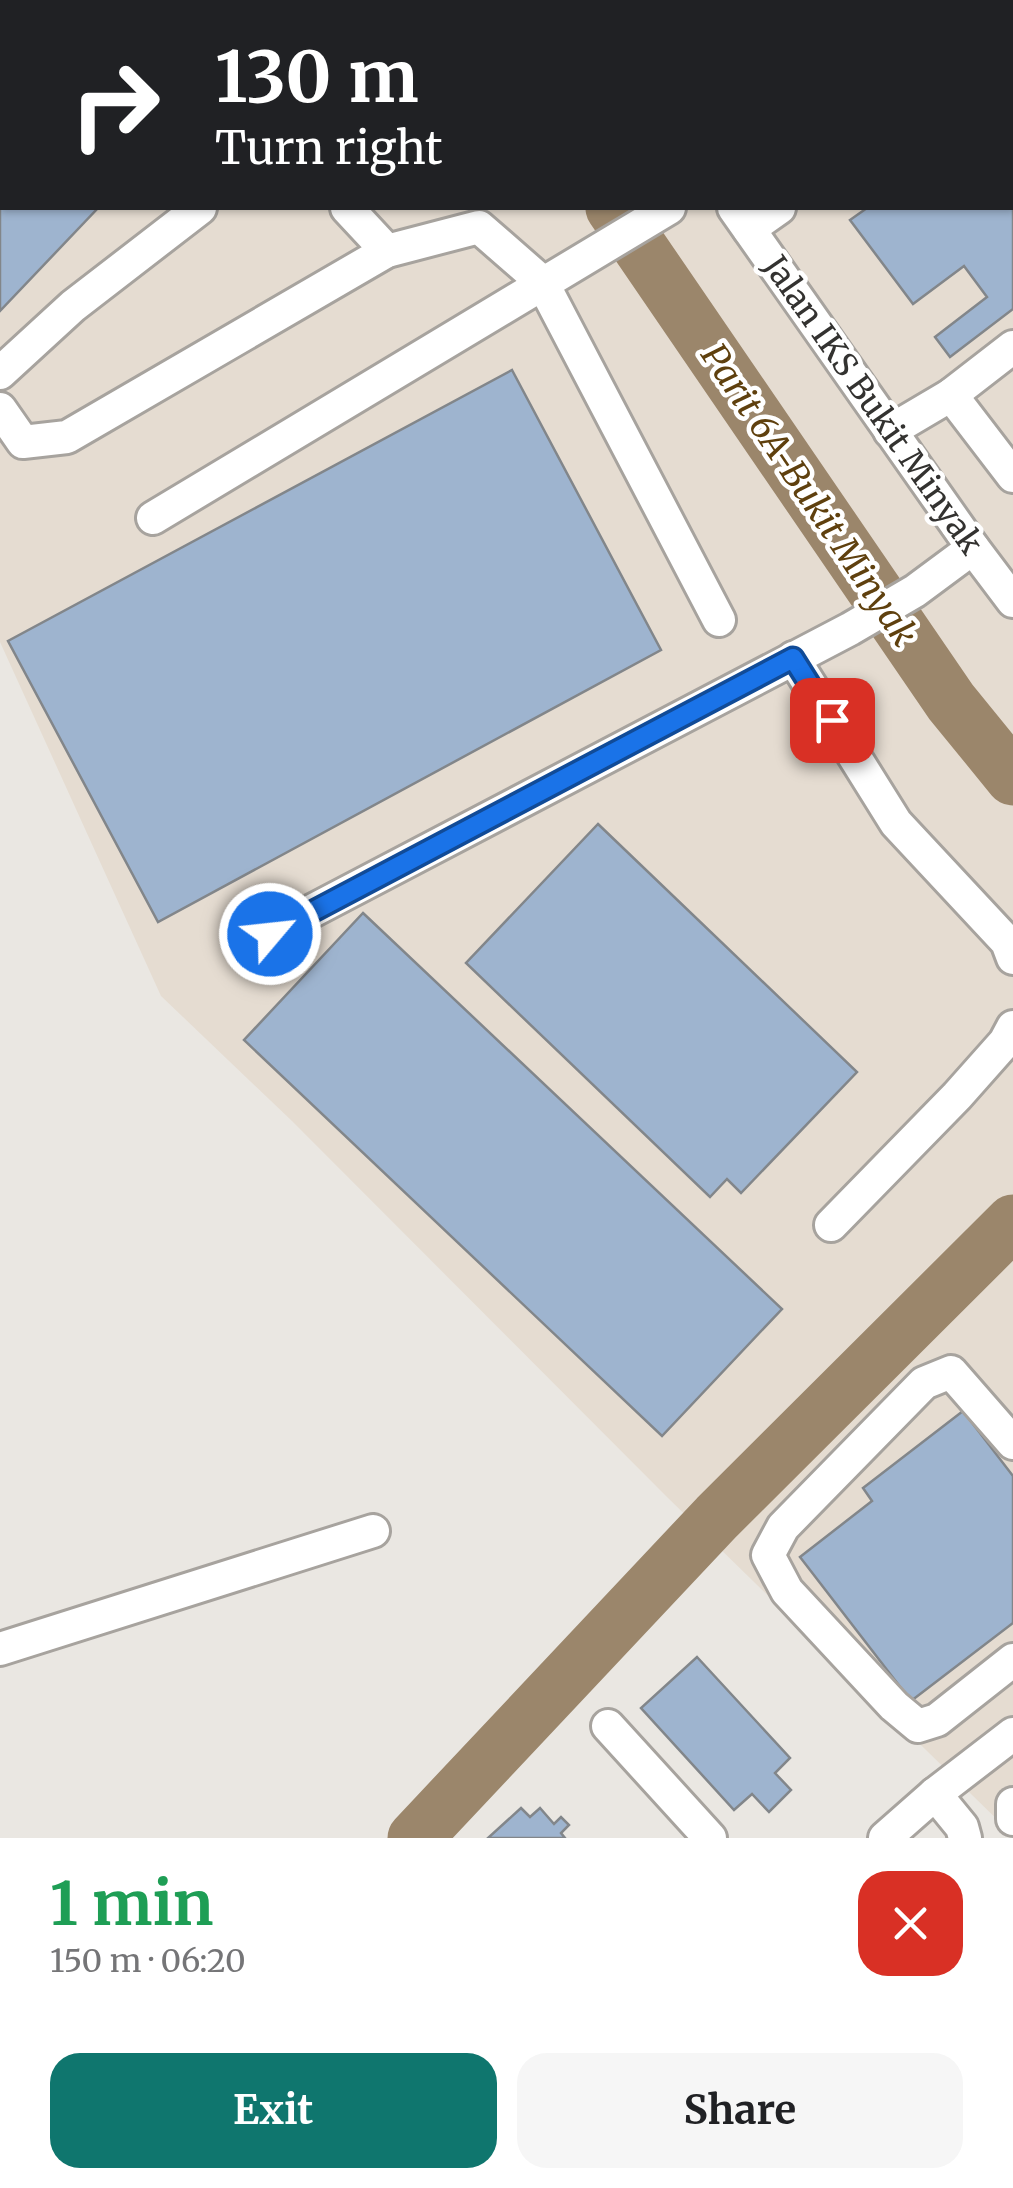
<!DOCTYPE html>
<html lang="en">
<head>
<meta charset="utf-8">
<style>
  body { margin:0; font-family:Merriweather,serif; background:#f6f6f6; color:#202124; height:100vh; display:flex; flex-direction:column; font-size:38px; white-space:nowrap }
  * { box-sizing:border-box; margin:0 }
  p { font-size:32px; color:#757577 }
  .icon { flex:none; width:55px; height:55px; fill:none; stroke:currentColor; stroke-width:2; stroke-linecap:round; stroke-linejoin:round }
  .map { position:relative; height:1838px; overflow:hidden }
  .panel { display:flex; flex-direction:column; background:#fff; flex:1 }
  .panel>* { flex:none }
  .hud { position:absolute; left:0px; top:0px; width:1015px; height:210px; box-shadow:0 2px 8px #0004; background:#202124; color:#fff; overflow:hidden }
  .pin { position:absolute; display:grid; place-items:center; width:85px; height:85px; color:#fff; margin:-42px; border-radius:20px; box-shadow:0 5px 15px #0006 }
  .me { position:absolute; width:110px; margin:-55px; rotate:62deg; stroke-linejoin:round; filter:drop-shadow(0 0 8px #0008) }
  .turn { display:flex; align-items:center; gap:35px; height:210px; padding:0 50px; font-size:45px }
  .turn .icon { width:130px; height:130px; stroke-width:2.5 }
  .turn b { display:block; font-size:70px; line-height:85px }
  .round { display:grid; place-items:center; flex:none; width:105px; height:105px; border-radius:30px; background:#f6f6f6 }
  .headline { display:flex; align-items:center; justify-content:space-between; height:170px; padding:0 50px }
  h1 { font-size:60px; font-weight:700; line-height:75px; color:#1e9e55 }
  .button { display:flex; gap:20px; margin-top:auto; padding:20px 50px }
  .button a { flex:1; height:115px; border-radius:30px; background:#0f766e; color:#fff; font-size:40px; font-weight:700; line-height:115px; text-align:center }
  .button a+a { background:#f6f6f6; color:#202124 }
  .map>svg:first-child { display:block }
</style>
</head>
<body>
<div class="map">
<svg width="1013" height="1838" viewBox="0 0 1013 1838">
  <rect width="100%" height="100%" fill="#eae7e2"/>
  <path fill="#e5dcd1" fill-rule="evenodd" d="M 0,0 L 1013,0 L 1013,1835 L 666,1496 L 292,1121 L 161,996 L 0,642 ZM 2,2 L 1012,2 L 1012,208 L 2,208 Z"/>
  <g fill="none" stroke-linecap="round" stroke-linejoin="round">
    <g stroke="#9b866b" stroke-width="55">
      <path d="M 480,0 L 482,2"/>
      <path d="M 613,208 L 951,702 L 1013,778"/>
      <path d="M 415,1838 L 717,1517 L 1013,1222"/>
    </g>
  </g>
  <g fill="#9eb4cf" stroke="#82868a" stroke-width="2.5">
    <path d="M 0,0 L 213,2 L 2,2 L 2,208 L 98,208 L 0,311 Z"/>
    <path d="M 790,0 L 1013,0 L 1013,45 L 1012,2 L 786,2 Z"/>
    <path d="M 1013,70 L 1013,309 L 950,357 L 935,337 L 987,297 L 964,266 L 913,304 L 850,220 L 867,208 L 1012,208 Z"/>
    <path d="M 512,370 L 661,650 L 158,922 L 8,641 Z"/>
    <path d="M 598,824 L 857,1072 L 741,1193 L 727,1179 L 710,1197 L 466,963 Z"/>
    <path d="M 363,913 L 782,1309 L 662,1436 L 244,1040 Z"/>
    <path d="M 963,1411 L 1013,1476 L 1013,1623 L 911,1701 L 800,1557 L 872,1501 L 863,1488 Z"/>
    <path d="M 697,1657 L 790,1758 L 775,1773 L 791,1790 L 769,1812 L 752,1794 L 734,1810 L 641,1708 Z"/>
    <path d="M 521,1808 L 530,1817 L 540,1808 L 554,1824 L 561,1817 L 569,1825 L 561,1833 L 565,1838 L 488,1838 Z"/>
  </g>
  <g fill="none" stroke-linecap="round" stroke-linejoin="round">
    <g stroke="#a7a39e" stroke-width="38">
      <g id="minor">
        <path d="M 600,0 L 601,2"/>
        <path d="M 347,208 L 387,251"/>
        <path d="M 734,208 L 973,548 L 1013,601"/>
        <path d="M 749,229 L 779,208"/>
        <path d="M 0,373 L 73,306 L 200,208"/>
        <path d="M 951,395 L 1013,476"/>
        <path d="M 0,409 L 23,442 L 67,437 L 387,251 L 479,227 L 542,282 L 719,620"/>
        <path d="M 890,431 L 951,395 L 1013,347"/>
        <path d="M 153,518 L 669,208"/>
        <path d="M 793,658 L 896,823 L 1007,942 L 1013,958"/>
        <path d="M 270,933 L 850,629 L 915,591 L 973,548"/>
        <path d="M 831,1225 L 957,1096 L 1005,1042 L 1013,1027"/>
        <path d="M 1013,1443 L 951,1372 L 924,1383 L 783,1527 L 768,1555 L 787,1591 L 894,1706 L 918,1726 L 937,1720 L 1013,1660"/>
        <path d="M 0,1649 L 373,1531"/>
        <path d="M 608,1726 L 710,1838"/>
        <path d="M 935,1794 L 962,1827 L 965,1838"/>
        <path d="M 1013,1804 L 1013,1819"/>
        <path d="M 885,1838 L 935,1794 L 1013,1734"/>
      </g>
    </g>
    <use href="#minor" stroke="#fff" stroke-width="32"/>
  </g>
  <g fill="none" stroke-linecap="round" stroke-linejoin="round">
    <g stroke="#114b97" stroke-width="25">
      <path id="route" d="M 270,934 L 793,658 L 832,720"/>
    </g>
    <use href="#route" stroke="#1a73e8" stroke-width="18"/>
  </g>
  <g text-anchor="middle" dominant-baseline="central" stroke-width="9" stroke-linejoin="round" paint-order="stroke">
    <g font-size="32" fill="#333230" stroke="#fff">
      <text transform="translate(873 405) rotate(55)">Jalan IKS Bukit Minyak</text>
    </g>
    <g font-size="35" font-style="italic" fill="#5f400e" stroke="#fff">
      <text transform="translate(809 495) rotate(56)">Parit 6A-Bukit Minyak</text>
    </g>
  </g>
</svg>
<div class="pin" style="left:832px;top:720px;background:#d93025"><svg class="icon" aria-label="arrive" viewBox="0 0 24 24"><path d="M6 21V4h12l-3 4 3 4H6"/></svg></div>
<svg class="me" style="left:270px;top:934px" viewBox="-20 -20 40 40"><circle r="17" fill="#1a73e8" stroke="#fff" stroke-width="3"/><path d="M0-11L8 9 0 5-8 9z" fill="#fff"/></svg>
<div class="hud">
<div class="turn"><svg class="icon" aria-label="right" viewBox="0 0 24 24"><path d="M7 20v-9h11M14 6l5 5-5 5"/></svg><div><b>130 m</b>Turn right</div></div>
</div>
</div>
<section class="panel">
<div class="headline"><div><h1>1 min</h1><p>150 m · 06:20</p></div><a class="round" style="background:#d93025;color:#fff"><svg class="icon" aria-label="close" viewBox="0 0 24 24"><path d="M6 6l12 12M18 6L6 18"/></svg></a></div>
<div class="button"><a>Exit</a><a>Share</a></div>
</section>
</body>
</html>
